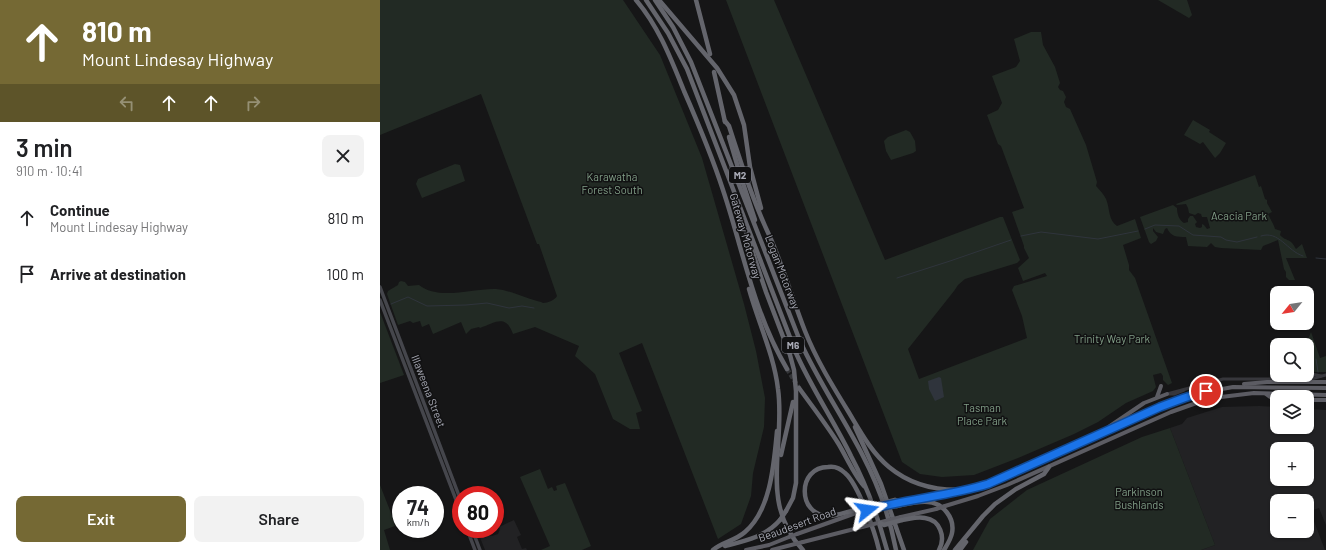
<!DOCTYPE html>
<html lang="en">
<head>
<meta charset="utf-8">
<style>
  body { margin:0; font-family:Barlow,sans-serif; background:#f2f2f2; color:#202124; height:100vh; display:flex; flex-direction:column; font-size:15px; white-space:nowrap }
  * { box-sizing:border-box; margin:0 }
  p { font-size:13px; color:#757577 }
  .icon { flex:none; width:22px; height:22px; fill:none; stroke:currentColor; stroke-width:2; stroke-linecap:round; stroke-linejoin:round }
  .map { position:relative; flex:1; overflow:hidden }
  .side { display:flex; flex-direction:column; background:#fff; width:380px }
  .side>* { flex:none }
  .top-card { background:#756934; color:#fff; overflow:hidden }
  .needle { width:26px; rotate:240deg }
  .fabs { position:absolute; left:890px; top:286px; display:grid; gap:8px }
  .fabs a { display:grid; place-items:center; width:44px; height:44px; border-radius:8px; background:#fff; box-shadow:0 1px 3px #0004; font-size:20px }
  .speed { position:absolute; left:12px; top:486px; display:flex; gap:8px; font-size:20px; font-weight:700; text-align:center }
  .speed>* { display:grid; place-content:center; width:52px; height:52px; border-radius:50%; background:#fff; box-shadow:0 1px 3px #0004; line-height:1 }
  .speed small { font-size:10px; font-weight:400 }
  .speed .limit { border:6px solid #d22; background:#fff; color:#111 }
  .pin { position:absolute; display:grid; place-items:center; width:34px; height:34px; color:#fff; margin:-17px; border:2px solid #fff; border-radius:50%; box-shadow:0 1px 4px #0007 }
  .me { position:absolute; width:44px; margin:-22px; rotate:75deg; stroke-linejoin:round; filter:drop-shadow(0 0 3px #0008) }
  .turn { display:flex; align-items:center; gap:14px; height:84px; padding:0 16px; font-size:18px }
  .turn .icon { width:52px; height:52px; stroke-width:2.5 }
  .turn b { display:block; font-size:28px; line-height:34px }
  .lanes { display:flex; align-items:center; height:38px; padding:0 16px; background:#0003; justify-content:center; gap:20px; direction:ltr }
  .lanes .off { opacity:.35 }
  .round { display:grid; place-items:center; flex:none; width:42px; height:42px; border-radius:8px; background:#f2f2f2 }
  .head { display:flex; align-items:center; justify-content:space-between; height:68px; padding:0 16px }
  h1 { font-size:24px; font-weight:600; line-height:30px }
  .button { display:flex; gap:8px; margin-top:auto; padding:8px 16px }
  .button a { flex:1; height:46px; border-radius:8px; background:#756934; color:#fff; font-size:16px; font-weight:600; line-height:46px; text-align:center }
  .button a+a { background:#f2f2f2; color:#202124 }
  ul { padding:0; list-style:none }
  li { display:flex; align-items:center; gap:12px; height:56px; padding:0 16px }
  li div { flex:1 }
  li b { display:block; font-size:15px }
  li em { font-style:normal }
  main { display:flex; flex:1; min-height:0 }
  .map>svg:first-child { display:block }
</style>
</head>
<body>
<main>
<section class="side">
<div class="top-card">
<div class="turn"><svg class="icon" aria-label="ahead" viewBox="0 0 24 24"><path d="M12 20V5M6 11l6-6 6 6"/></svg><div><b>810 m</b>Mount Lindesay Highway</div></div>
<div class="lanes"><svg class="icon off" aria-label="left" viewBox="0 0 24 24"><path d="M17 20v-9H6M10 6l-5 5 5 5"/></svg><svg class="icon" aria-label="ahead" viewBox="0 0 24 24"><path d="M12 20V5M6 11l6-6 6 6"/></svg><svg class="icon" aria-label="ahead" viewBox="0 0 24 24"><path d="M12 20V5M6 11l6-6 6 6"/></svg><svg class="icon off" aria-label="right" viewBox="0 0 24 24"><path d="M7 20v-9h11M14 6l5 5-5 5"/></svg></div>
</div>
<div class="head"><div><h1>3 min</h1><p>910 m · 10:41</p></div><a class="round"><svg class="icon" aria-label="close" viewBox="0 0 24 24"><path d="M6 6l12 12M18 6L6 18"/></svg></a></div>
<ul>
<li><svg class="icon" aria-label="ahead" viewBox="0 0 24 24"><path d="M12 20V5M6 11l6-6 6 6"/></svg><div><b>Continue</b><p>Mount Lindesay Highway</p></div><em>810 m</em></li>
<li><svg class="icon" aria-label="arrive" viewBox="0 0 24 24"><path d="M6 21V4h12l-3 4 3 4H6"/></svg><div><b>Arrive at destination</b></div><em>100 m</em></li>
</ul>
<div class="button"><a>Exit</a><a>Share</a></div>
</section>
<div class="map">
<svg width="946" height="550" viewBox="0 0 946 550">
  <rect width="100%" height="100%" fill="#161617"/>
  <g fill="#222224" fill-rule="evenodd">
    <path d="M 879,406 L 897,407 L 897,427 L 927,427 L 927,409 L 946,410 L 946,525 L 939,508 L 930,511 L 945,550 L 821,550 L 835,545 L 790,428 L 802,424 L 807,418 L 842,407 ZM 897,449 L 927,449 L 927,479 L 897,479 ZM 897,501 L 927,501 L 927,531 L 897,531 Z"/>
    <path d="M 134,520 L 141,535 L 137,537 L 142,549 L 146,548 L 147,550 L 105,550 L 99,535 L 108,532 L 109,535 L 112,536 L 118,534 L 120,529 L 119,527 Z"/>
  </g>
  <g fill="#222a24">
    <path d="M 0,0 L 243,0 L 280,55 L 322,158 L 364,304 L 376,351 L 385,398 L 384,427 L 373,473 L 371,496 L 361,524 L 338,539 L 262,343 L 239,353 L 262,411 L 256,413 L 260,429 L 250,429 L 233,419 L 215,374 L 195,356 L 199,346 L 155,327 L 133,334 C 126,314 116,322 100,328 L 99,327 L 91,329 L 86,334 L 81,322 L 53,334 L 49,324 L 42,327 L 40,321 L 33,323 L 30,321 L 18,325 L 7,294 L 8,291 L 18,285 L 19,282 L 21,281 L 25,282 L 28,286 L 39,285 C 58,301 94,288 116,289 C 130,290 147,299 161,302 L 163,303 C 168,303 175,300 177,296 L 159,244 L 157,244 L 101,94 L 0,135 Z"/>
    <path d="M 346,0 L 394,0 L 505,260 L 620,217 L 623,217 L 640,260 L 637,263 L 585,279 L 578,285 L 574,291 L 528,349 L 539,379 L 647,338 L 642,316 L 632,290 L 634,286 L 667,276 L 665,273 L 643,281 L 638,268 L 649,258 L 644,248 L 644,246 L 632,212 L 644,208 L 621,146 L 618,144 L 607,115 L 618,110 L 622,103 L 612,76 L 636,67 L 640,61 L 634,39 L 651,32 L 661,32 L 663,45 L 675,67 L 680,83 L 678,87 L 680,90 L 683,91 L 686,97 L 684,102 L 686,107 L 690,109 L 706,145 L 717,182 L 716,186 C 720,190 724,195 726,199 C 730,208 728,220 737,226 L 755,219 L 761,238 L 743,245 L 749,265 L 749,270 L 755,278 L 792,383 L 788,385 L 783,380 L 783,376 L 781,373 L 773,375 L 776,387 L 773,391 L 746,403 L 718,422 L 694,434 L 638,458 L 594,475 L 562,477 L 540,474 L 522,462 Z"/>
    <path d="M 778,0 L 807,0 L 812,15 L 809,18 Z"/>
    <path d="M 813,120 L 830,130 L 829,132 L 846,143 L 840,153 L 835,158 L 823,142 L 820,144 L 804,135 Z"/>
    <path d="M 526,130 L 530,132 L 535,141 L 536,151 L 533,153 L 511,160 L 506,151 L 504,141 L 508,137 Z"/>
    <path d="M 75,164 L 80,165 L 85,181 L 42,198 L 36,184 L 38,179 Z"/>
    <path d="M 875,175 L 879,187 L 881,186 L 885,199 L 887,200 L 887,203 L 892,212 L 888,214 C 890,219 894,224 895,229 L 901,231 L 900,235 C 906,242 910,237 916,249 L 922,244 L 927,258 L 906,258 L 915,280 L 909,280 L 906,277 L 906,272 L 904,269 L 898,240 L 883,246 L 881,250 L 841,248 L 835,247 L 831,243 L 827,247 L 808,246 L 806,237 C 797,237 791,237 787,228 L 785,229 L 783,234 L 776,232 L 773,228 L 773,231 L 778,237 L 776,241 L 771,244 L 769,242 L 760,217 L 793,205 L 797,208 C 797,214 799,220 804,223 L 808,222 L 808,219 L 810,216 L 813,216 L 817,222 L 815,224 L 816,227 L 820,228 L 822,227 L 822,224 L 824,225 L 827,229 L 830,228 L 827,217 L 822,217 L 821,214 L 818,213 L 815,215 L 809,213 L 808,208 L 806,204 L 797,205 L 796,204 Z"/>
    <path d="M 0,312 L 24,375 L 0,383 Z"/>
    <path d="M 931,332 L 940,358 L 946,356 L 946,372 L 935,372 L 927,368 L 926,345 Z"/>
    <path d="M 790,428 L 835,545 L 821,550 L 593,550 L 610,519 L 647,490 L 762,437 Z"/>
    <path d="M 160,469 L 168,489 L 172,487 L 174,491 L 177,490 L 176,486 L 185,483 L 211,546 L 202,550 L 161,550 L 170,546 L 140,477 Z"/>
    <path d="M 0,485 L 11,513 L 15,526 L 4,530 L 10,550 L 0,550 Z"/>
  </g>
  <path fill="#2f343c" d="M 559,377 L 561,378 L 564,397 L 555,401 L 549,389 L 548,381 Z"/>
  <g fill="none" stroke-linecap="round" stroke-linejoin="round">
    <g stroke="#2f343c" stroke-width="1">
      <path d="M 765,229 L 775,225 L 799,226 L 813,235 L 841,237 L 846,240 L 857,242 L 877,237"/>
      <path d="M 641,236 L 661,232 L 718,239 L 758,231"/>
      <path d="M 881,236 C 899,230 907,251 923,256"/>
      <path d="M 936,258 L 946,259"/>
      <path d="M 517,278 L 570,261 L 631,240"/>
      <path d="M 11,304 L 28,297 L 47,306 L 86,305 L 107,303 L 129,308 L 142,306 L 154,308"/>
      <path d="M 936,359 L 938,372"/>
    </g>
    <path stroke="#333437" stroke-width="4.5" stroke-dasharray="4.5 2" stroke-linecap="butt" d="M 407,369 L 419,388"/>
    <g stroke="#37373c" stroke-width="3">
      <path d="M 927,373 L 941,376"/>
      <path d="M 910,378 L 916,375"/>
      <path d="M 787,394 L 843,379 L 931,379 L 946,375"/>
      <path d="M 787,394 L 794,394 L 804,390"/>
    </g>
    <g stroke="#45464c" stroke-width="3.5">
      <path d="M 0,287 L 81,501"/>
      <path d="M 0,300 L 81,513"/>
      <path d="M 87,529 L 95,550"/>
      <path d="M 92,529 L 100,550"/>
    </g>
    <g stroke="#5c5c63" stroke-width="4">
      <path d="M 864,384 L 887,382 L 946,382"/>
      <path d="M 886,394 L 890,397 L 897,397"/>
      <path d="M 777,397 L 781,386"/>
      <path d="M 927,400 L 946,400"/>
      <path d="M 726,430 L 730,426 L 764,403 L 787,394"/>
      <path d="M 589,490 L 617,481 L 779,407 L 815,394 L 853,387 L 946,388"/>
      <path d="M 518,502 L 582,491"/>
      <path d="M 565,506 L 598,496 L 627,485 L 791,412 L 822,401 L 841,397 L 874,393 L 946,395"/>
      <path d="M 521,517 L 556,509"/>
      <path d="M 417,534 L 476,513"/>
      <path d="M 423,542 L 482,527"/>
      <path d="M 366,550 L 389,545 L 409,537"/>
      <path d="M 392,550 L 415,544"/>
    </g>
    <g stroke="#64656c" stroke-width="4.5">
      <path d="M 256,0 C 279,27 291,59 304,91 C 318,123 332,156 343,190 C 364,253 373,311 407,369"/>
      <path d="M 266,0 L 288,33 L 307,69 L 416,353 C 432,389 454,421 471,456 C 487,486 498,517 507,550"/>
      <path d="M 275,0 L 293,27 L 311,62 L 420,341 C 438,381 463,417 483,456 C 498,485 510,518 516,550"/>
      <path d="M 279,0 L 337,68 L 354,95 L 364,125 L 370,167 L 381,208"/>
      <path d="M 316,0 L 330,54"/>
      <path d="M 334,72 L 345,122"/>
      <path d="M 345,121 L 349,126 C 361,163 373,201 390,237 C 403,267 413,300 425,331 C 436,359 452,385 468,411 C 480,431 491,452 509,467 C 533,487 562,492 592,489"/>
      <path d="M 349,137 L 359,171 L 375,220"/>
      <path d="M 361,217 L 386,292 L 410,355 L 414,370 L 416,391 L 416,483 L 413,498 L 406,511"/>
      <path d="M 369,289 C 378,322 394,355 398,389 C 406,445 378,503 423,550"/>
      <path d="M 419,388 C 432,406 446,424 458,443 C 466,456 474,475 484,486"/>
      <path d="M 475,427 L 501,484 L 524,550"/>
      <path d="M 401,455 L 413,402"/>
      <path d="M 515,500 L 521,502"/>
      <path d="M 517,506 C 527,504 538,501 548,502 C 563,503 575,518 572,533 C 571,539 567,545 564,550"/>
      <path d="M 475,510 C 466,512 458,516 448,516 C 417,515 417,467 448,467 C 454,466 460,468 465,473 C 478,484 495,532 499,550"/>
      <path d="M 522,520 C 530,519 537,516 545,518 C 560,520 566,537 559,550"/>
      <path d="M 345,546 C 365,541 385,537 400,520"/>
      <path d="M 333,550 C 342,542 355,541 365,532 C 391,510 394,463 397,431"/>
      <path d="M 575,550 L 603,516 L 615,504 L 636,489 L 664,474 L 669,467"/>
      <path d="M 580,550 L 586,542"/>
    </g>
    <g stroke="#5c5c63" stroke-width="4">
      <path d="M 556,509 L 565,506"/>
      <path d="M 476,513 L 516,503"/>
      <path d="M 482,527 L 521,517"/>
      <path d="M 409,537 L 417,534"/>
      <path d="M 415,544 L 423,542"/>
    </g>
    <g stroke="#64656c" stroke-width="4.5">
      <path d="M 503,508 L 517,506"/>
      <path d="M 475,510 L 515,500"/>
      <path d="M 400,520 L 406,511"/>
      <path d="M 500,523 L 504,525 L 522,520"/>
    </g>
  </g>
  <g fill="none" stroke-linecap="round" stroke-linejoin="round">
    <g stroke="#114b97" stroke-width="10">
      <path id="route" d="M 487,510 C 527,499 569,496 608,484 L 780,407 L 804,398 L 826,391"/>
    </g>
    <use href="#route" stroke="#1a73e8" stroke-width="7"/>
  </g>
  <g text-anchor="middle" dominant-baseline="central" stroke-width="3" stroke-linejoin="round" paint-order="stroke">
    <g fill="#111112" stroke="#7b7d85" stroke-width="1">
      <rect x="349" y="167" width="22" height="16" rx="3"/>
      <rect x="402" y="337" width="22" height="16" rx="3"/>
    </g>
    <g font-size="10" font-weight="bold" fill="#a9abb6">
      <text x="360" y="175">M2</text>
      <text x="413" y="345">M6</text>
    </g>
    <g font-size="11" fill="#829f88" stroke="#111112">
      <text x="232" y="176">Karawatha<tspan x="232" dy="13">Forest South</tspan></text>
      <text x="859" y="215">Acacia Park</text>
      <text x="732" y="338">Trinity Way Park</text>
      <text x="602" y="407">Tasman<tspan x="602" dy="13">Place Park</tspan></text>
      <text x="759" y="491">Parkinson<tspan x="759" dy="13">Bushlands</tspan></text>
    </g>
    <g font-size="11" fill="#a9abb6" stroke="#111112">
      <text transform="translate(366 236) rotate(74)">Gateway Motorway</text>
      <text transform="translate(403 272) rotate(69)">Logan Motorway</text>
      <text transform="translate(49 391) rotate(69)">Illaweena Street</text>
      <text transform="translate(417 524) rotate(-20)">Beaudesert Road</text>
    </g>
  </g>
</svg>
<div class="fabs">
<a><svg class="needle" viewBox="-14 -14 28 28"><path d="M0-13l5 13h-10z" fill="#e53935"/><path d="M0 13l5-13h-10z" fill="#757577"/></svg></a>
<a><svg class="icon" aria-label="search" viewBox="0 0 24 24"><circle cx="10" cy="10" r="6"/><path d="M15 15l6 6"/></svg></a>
<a><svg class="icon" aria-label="layers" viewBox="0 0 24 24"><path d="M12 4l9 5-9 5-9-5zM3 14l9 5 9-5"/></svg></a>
<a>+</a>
<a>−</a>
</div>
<div class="speed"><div>74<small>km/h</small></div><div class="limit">80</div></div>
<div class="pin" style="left:826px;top:391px;background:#d93025"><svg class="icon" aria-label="arrive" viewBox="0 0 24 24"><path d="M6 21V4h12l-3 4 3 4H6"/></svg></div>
<svg class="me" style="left:487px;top:510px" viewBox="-20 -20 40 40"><path d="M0-17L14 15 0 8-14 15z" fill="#1a73e8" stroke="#fff" stroke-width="4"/></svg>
</div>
</main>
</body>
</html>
